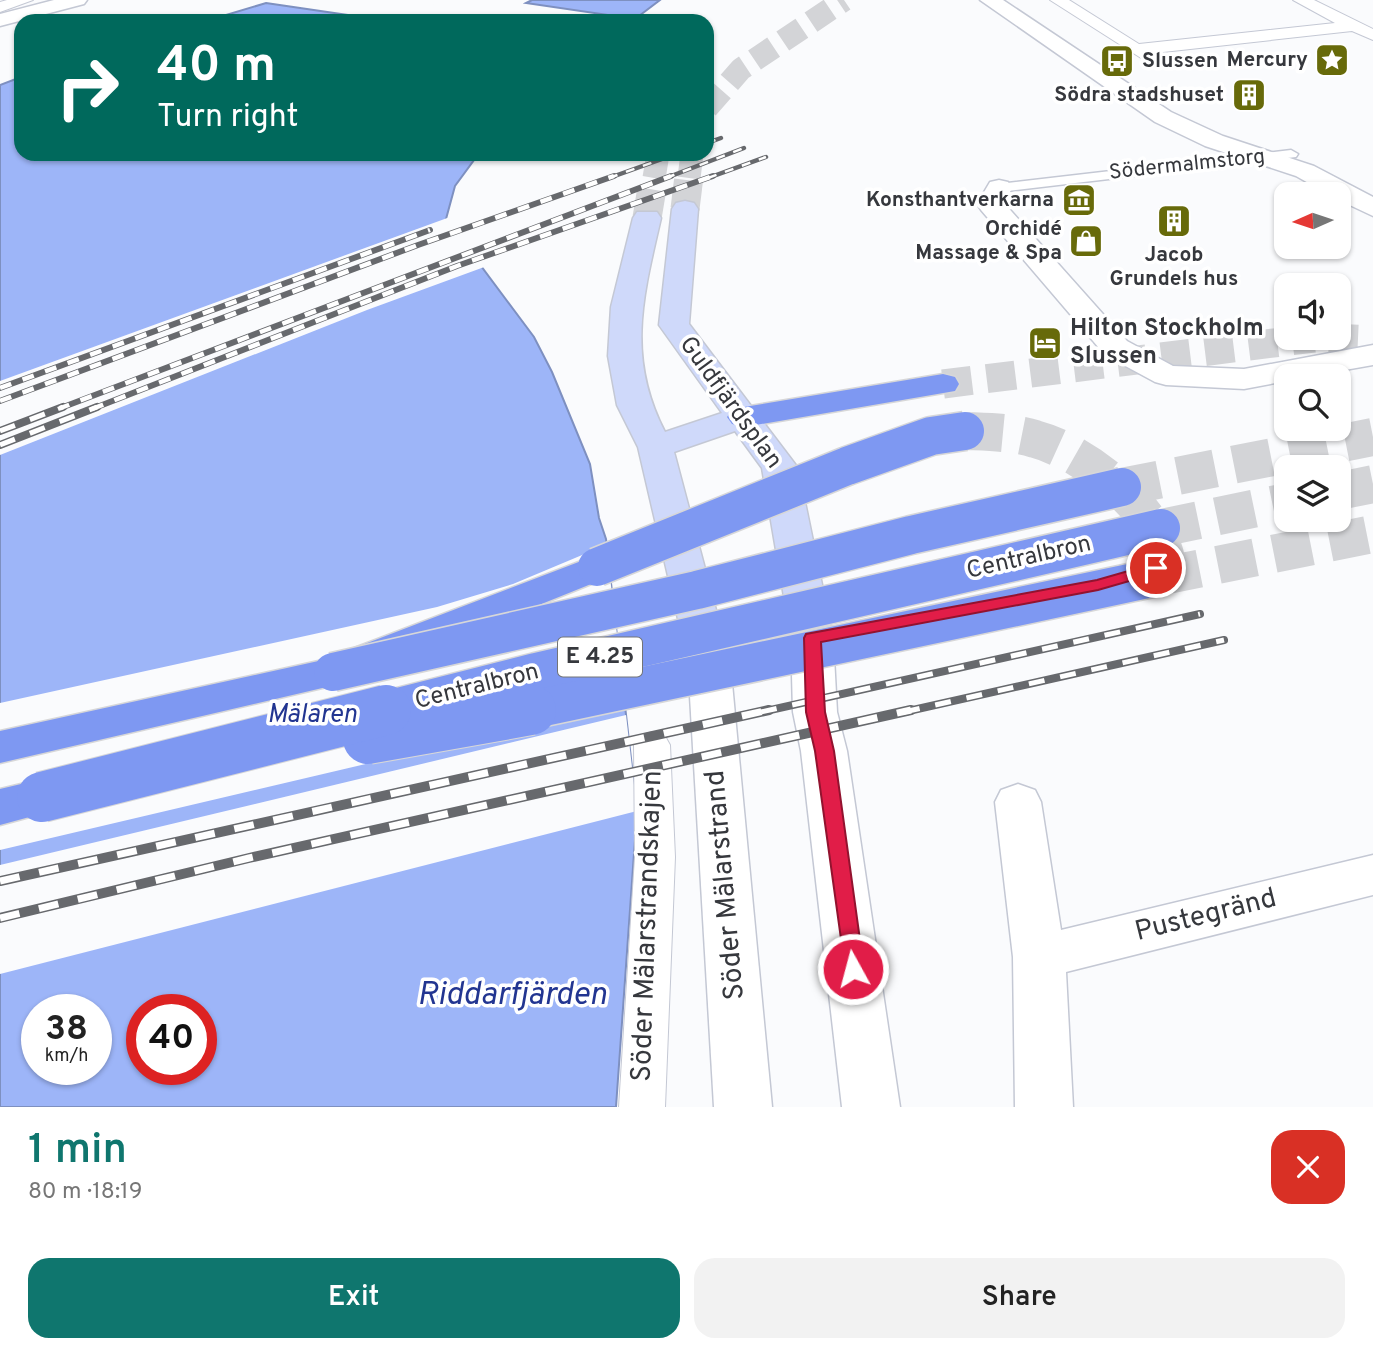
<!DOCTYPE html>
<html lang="en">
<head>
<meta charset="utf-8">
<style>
  body { margin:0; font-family:Overpass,sans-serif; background:#f2f2f2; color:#222; height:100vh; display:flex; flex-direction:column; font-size:26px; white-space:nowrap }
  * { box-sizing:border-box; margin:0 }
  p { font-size:23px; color:#767676 }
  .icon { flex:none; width:38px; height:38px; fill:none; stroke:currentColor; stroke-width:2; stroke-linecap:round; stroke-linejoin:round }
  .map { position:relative; height:1107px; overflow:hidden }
  .side { display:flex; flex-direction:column; background:#fff; flex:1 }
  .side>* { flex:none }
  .banner { position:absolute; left:14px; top:14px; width:700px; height:147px; border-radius:21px; box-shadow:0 2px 5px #0004; background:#00695c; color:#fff; overflow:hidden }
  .needle { width:46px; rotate:267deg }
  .fabs { position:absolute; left:1274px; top:182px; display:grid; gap:14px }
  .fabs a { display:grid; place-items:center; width:77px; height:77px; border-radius:14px; background:#fff; box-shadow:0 2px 5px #0004; font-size:35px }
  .speed { position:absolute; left:21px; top:994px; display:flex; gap:14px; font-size:35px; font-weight:700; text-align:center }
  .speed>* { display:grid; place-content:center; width:91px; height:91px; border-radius:50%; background:#fff; box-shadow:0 2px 5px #0004; line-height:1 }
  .speed small { font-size:18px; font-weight:400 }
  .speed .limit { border:10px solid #d22; background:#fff; color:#111 }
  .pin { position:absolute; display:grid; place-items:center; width:60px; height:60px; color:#fff; margin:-30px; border:4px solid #fff; border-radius:50%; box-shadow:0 2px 7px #0007 }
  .me { position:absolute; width:77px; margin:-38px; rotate:353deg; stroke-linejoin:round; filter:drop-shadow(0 0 5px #0008) }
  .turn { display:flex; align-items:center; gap:24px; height:147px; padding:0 28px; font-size:32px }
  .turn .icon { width:91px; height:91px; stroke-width:2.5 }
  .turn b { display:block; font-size:49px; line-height:60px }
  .round { display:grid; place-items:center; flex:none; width:74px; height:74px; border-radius:21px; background:#f2f2f2 }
  .headline { display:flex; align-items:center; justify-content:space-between; height:119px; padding:0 28px }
  h1 { font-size:42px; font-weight:600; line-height:52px; color:#0f766e }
  .cta { display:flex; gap:14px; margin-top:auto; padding:14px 28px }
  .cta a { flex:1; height:80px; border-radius:21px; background:#0f766e; color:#fff; font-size:28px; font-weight:600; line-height:80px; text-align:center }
  .cta a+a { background:#f2f2f2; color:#222 }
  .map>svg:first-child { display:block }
</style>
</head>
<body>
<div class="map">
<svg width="1373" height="1107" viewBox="0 0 1373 1107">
  <rect width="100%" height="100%" fill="#fafbfd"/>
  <g fill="#9db5f8" stroke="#7e90c0" stroke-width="2" fill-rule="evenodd">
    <path d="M 532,0 L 660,0 L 635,19 L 526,3 Z"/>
    <path d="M 266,3 L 382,20 L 206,21 Z"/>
    <path d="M 21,77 L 21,154 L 462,154 L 474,160 L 455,186 L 446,219 L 534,337 L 552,372 L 590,464 L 599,518 L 606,539 L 637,811 L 616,1107 L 0,1107 L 0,85 ZM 37,1010 L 96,1010 L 96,1069 L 37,1069 ZM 142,1010 L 201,1010 L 201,1069 L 142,1069 Z"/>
  </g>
  <g fill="#fafbfd">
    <path d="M 438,2 L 482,8 L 461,21 L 416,15 Z"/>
    <path d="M 450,217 L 487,266 L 367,310 L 0,455 L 0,381 Z"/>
    <path d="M 606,545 L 625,700 L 540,723 L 0,850 L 0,703 L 437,607 L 513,584 Z"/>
    <path d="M 626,715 L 637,811 L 0,974 L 0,865 Z"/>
  </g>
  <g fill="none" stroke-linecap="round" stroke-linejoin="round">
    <g stroke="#d3d4d7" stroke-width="23" stroke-dasharray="23 11" stroke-linecap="butt">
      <path d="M 707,108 L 741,69 L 844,0"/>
      <path d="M 654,178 L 658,154"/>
      <path d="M 689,178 L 692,154"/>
    </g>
    <g stroke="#d3d4d7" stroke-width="29" stroke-dasharray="29 15" stroke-linecap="butt">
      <path d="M 685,209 L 689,176"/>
      <path d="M 647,218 L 654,176"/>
    </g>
    <g stroke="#d3d4d7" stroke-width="29" stroke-dasharray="29 15" stroke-linecap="butt">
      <path d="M 1329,338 L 1373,340"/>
      <path d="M 943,384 L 1314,338"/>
    </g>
    <g stroke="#d3d4d7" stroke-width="38" stroke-dasharray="38 19" stroke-linecap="butt">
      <path d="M 965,431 C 988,432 1012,432 1035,439 C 1084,452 1156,508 1166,559 L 1156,568"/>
      <path d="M 1122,487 L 1373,437"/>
      <path d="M 1339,491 L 1373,484"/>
      <path d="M 1161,528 L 1286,502"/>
      <path d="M 1162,576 L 1373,534"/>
    </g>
    <g stroke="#c4c8d4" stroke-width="3">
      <path id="service" d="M 1291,150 L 1298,154 L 1296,157 L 999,192 L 992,188 L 999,184 Z"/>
    </g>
    <g stroke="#c4c8d4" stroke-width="2">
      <g id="pedestrian">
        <path d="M 7,0 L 33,0 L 0,12 L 0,2 Z"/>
        <path d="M 1050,0 L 1069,0 L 1139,44 L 1335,23 L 1293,0 L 1314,0 L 1373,29 L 1373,40 L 1352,31 L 1154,53 L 1161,60 L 1152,65 Z"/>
        <path d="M 652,732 L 665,736 L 670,745 L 675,857 L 665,1107 L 619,1107 L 635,857 L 634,745 L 639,736 Z"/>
      </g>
    </g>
    <g stroke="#c4c8d4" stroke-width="3">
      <g id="minor">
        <path d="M 54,0 L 87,0 L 84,4 L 0,26 L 0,14 Z"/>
        <path d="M 999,180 L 1008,182 L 1012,188 L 1004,203 L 1127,341 L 1173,366 L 1244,369 L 1373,345 L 1373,365 L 1311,376 L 1286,376 L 1286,381 L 1244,389 L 1166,385 L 1155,382 L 1105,355 L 981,210 L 977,204 L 990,182 Z"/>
        <path d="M 1018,784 L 1035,790 L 1041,802 L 1061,930 L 1373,855 L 1373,895 L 1066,972 L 1073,1107 L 1015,1107 L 1013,957 L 995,802 L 1001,790 Z"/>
      </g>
    </g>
    <g stroke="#c4c8d4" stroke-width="3">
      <g id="tertiary">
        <path d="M 980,0 L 1003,0 L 1171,112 L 1223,136 L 1314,166 L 1373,197 L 1373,216 L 1339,200 L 1339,194 L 1328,194 L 1296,176 L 1205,146 L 1155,122 Z"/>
        <path d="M 812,624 L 827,628 L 833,638 L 837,712 L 847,751 L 900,1107 L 842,1107 L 801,751 L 793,712 L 791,638 L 797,628 Z"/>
        <path d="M 709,648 L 724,652 L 730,662 L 772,1107 L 714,1107 L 688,662 L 694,652 Z"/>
      </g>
    </g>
    <g stroke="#c4c8d4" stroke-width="3">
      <path id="secondary" d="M 685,201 L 694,203 L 698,209 L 689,324 L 798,468 L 833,638 L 827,648 L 807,653 L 792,649 L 786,639 L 790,632 L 762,468 L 735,431 L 674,452 L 725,644 L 752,638 L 767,642 L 773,652 L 767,662 L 709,676 L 694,672 L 688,662 L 638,447 L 617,405 L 608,356 L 611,307 L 633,218 L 637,212 L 657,212 L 661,218 C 643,296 626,357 665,432 L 722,413 L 659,325 L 672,209 L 676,203 Z"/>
    </g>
    <g stroke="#d7d7d8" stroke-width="3">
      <g id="trunk">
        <path d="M 943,374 L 955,377 L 959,384 L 955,391 L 744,427 L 732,424 L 727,417 L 732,410 L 744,407 Z"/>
        <path d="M 597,555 L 611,558 L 616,567 L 611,576 L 348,682 L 0,763 L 0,731 L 323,660 Z"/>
        <path d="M 42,779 L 59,785 L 65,797 L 59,809 L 0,825 L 0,789 Z"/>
      </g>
    </g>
    <use href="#service" fill="#fff" fill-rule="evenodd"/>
    <use href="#pedestrian" fill="#fff" fill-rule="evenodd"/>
    <use href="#minor" fill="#fff" fill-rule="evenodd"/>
    <use href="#tertiary" fill="#fff" fill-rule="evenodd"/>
    <use href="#secondary" fill="#cfd9fa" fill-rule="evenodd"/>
    <use href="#trunk" fill="#7e98f2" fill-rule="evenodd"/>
    <g stroke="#67696d" stroke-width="4.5">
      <g id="rail-far3">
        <path d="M 707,143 L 721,138"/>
        <path d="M 609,178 L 676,154"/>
        <path d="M 666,178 L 744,148"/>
        <path d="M 708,178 L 766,157"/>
      </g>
    </g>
    <g stroke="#67696d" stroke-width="6">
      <g id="rail-far2">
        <path d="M 0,388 L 430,230"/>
        <path d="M 0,401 L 418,245 L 614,176"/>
        <path d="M 58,409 L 671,176"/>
        <path d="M 92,409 L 457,266 L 713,176"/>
      </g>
    </g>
    <g stroke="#67696d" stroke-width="8">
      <g id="rail-far1">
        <path d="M 0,431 L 63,407"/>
        <path d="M 0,445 L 97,407"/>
        <path d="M 761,712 L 1200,614"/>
        <path d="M 904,712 L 1224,640"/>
      </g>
    </g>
    <g stroke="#67696d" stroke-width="10">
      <g id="rail">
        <path d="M 0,881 L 769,710"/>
        <path d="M 0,918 L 249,858 L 911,710"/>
      </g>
    </g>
    <use href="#rail-far3" stroke="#fff" stroke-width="2.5" stroke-dasharray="9" stroke-linecap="butt"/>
    <use href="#rail-far2" stroke="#fff" stroke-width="4.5" stroke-dasharray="12" stroke-linecap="butt"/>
    <use href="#rail-far1" stroke="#fff" stroke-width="5" stroke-dasharray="16" stroke-linecap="butt"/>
    <use href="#rail" stroke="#fff" stroke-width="7" stroke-dasharray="20" stroke-linecap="butt"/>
    <g stroke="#d7d7d8" stroke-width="41" stroke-linecap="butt">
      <g id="trunk-bridge-far1">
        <path d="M 597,567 L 847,466 L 931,436 L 965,431"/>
        <path d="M 333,672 L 697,590 L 911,535 L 1122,487"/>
        <path d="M 379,712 L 536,672 L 1161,528"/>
        <path d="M 521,712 L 1162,576"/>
      </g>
    </g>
    <g stroke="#d7d7d8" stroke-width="52" stroke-linecap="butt">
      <g id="trunk-bridge">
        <path d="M 368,739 L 531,710"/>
        <path d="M 42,797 L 386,710"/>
      </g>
    </g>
    <use href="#trunk-bridge-far1" stroke="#7e98f2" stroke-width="38"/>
    <use href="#trunk-bridge" stroke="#7e98f2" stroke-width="50"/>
  </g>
  <path fill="#e11d48" stroke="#92132f" stroke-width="2" d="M 1156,563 L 1164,568 L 1161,572 L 1098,590 L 821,642 L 825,712 L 834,751 L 864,969 L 861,975 L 853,978 L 846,975 L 815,751 L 806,712 L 804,638 L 806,634 L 1097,580 Z"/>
  <defs>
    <g id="sight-square" transform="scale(1.75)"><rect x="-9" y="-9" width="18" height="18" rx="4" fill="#676a0a" stroke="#fff"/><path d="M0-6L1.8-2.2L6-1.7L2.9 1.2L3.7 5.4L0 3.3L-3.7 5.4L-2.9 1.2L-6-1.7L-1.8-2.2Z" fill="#fff"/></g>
    <g id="bus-square" transform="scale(1.75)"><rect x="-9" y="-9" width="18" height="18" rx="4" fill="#676a0a" stroke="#fff"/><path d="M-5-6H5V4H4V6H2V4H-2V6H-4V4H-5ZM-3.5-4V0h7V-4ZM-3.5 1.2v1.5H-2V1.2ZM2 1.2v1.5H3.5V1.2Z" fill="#fff"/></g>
    <g id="building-square" transform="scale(1.75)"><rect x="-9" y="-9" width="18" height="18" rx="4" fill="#676a0a" stroke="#fff"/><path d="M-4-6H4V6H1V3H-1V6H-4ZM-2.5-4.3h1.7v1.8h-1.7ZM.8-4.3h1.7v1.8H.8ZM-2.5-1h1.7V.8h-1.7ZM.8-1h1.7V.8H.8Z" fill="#fff"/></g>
    <g id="museum-square" transform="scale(1.75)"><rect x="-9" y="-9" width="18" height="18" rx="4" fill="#676a0a" stroke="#fff"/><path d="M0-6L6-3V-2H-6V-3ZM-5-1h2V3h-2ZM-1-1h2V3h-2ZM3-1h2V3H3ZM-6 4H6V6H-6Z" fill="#fff"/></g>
    <g id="shop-square" transform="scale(1.75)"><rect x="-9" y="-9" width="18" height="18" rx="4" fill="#676a0a" stroke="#fff"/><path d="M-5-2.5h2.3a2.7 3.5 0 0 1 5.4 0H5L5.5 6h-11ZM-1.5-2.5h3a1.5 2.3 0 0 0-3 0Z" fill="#fff"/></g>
    <g id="hotel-square" transform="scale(1.75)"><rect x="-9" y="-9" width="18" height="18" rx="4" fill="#676a0a" stroke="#fff"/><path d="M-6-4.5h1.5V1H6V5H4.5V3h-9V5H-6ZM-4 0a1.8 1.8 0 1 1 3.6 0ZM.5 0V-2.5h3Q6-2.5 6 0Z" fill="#fff"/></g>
  </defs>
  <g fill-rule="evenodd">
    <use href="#sight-square" x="1332" y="60"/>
    <use href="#bus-square" x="1117" y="61"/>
    <use href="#building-square" x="1249" y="95"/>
    <use href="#museum-square" x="1079" y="200"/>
    <use href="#building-square" x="1174" y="221"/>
    <use href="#shop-square" x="1086" y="241"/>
    <use href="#hotel-square" x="1045" y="343"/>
  </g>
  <g text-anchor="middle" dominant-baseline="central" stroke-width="7" stroke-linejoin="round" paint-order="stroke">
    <g font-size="21" font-weight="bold" fill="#36383d" stroke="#fff" text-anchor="end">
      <text x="1308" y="60">Mercury</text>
      <text x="1142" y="61" text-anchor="start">Slussen</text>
      <text x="1224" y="95">Södra stadshuset</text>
      <text x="1054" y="200">Konsthantverkarna</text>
      <text x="1062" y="229">Orchidé<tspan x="1062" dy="24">Massage &amp; Spa</tspan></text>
      <text x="1174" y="255" text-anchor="middle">Jacob<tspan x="1174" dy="24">Grundels hus</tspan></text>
    </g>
    <g font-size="21" fill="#36383d" stroke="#fff">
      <text transform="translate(1187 165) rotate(-6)">Södermalmstorg</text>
    </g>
    <rect fill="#fff" stroke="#727477" stroke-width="2" x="558" y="637.5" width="84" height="39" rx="5"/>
    <g font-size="23" font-weight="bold" fill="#36383d">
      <text x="600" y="657">E 4.25</text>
    </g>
    <g font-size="24" font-weight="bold" fill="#36383d" stroke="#fff" text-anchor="start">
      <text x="1070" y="329">Hilton Stockholm<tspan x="1070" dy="28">Slussen</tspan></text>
    </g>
    <g font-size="24" fill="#36383d" stroke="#fff">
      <text transform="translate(730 403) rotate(54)">Guldfjärdsplan</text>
      <text transform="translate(1029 558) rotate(-13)">Centralbron</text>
      <text transform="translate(477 687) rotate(-14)">Centralbron</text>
    </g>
    <g font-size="26" font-style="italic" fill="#223591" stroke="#fff">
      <text x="312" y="715">Mälaren</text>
    </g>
    <g font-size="28" fill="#36383d" stroke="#fff">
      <text transform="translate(726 885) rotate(-95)">Söder Mälarstrand</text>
      <text transform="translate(1206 916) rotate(-14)">Pustegränd</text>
      <text transform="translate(648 926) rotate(-88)">Söder Mälarstrandskajen</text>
    </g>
    <g font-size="32" font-style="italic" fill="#223591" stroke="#fff">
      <text x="512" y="996">Riddarfjärden</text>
    </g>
  </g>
</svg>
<div class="fabs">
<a><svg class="needle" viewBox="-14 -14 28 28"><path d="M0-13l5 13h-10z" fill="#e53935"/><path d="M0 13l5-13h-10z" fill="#767676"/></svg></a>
<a><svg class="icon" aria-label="sound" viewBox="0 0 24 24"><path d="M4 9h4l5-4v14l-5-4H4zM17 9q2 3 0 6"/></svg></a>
<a><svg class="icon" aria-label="search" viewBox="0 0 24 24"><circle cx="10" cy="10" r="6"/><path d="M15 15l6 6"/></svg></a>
<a><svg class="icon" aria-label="layers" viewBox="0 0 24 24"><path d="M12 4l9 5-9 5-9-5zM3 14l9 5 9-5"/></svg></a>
</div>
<div class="speed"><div>38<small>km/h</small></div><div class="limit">40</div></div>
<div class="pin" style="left:1156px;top:568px;background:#d93025"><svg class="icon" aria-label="arrive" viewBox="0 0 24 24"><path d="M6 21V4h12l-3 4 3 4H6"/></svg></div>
<svg class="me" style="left:853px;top:969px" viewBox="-20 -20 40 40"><circle r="17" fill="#e11d48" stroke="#fff" stroke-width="3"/><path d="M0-11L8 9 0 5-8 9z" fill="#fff"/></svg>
<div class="banner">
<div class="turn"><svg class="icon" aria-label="right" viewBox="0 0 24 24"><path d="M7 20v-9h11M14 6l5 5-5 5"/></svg><div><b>40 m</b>Turn right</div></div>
</div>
</div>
<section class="side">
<div class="headline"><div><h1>1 min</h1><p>80 m · 18:19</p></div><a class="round" style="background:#d93025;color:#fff"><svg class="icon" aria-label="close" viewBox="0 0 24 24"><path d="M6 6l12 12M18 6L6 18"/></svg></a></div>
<div class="cta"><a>Exit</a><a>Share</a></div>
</section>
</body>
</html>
